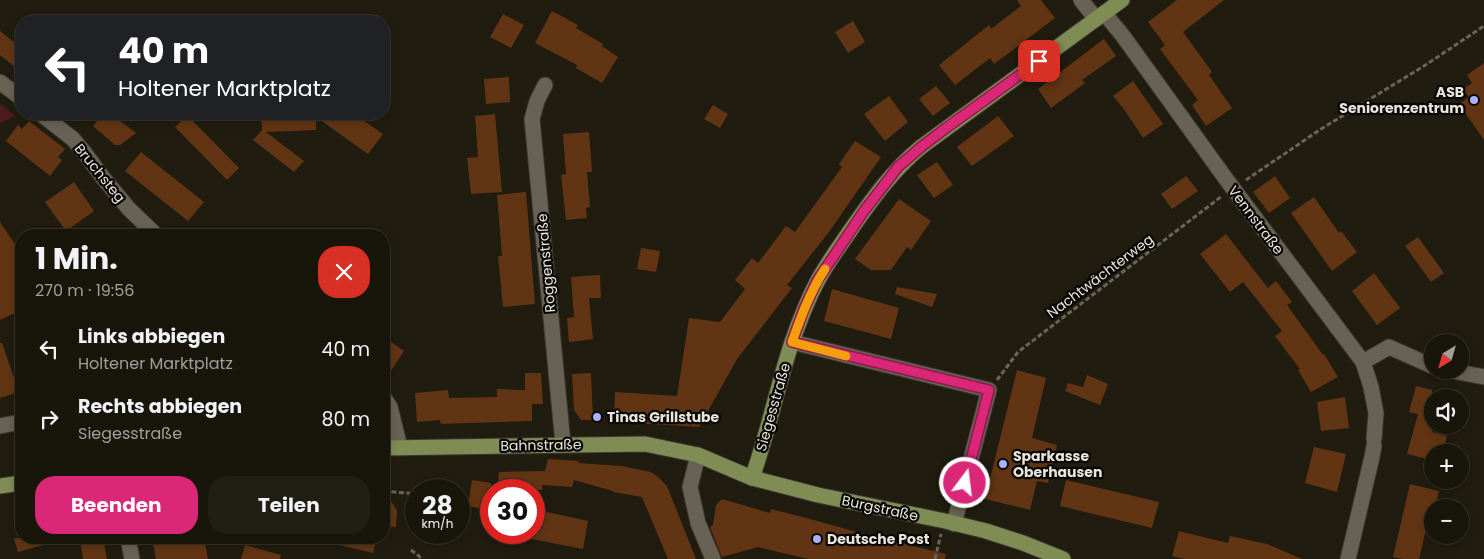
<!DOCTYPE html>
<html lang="de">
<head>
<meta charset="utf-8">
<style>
  body { margin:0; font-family:Poppins,sans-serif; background:#211e14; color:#f1f3f6; height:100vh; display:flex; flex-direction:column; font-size:19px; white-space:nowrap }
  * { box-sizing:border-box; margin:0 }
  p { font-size:16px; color:#9f9f9d }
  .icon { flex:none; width:28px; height:28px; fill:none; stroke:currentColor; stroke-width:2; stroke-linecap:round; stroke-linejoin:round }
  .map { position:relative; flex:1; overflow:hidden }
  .details { position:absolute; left:15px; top:229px; width:375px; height:315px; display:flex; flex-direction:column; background:#18150b; border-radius:20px; box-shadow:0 2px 8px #0003,0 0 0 1px #36342c }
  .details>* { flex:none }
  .guide { position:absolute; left:15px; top:15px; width:375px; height:105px; border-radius:20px; box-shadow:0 2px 8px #0003,0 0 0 1px #36342c; background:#202124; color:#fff; overflow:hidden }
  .needle { width:32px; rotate:217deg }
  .tools { position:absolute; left:1424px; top:334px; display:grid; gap:10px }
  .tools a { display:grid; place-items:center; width:45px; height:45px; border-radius:50%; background:#18150b; box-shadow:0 2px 8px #0003,0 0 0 1px #36342c; font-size:25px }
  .speed { position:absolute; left:405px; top:479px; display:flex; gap:10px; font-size:25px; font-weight:700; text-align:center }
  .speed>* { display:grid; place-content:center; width:65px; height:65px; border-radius:50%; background:#18150b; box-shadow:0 2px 8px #0003,0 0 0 1px #36342c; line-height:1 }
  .speed small { font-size:12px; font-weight:400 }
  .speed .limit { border:8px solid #d22; background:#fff; color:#111 }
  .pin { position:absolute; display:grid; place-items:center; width:42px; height:42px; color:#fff; margin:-21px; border-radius:10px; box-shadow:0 2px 8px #0006 }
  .me { position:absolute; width:55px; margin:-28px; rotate:15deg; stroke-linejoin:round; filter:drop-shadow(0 0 4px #0008) }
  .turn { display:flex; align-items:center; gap:18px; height:105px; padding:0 20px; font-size:22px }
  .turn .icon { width:65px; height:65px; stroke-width:2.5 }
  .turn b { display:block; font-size:35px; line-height:42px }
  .round { display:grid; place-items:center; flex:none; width:52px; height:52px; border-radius:20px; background:#211e14 }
  .summary { display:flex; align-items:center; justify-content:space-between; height:85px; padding:0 20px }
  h1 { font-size:30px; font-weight:700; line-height:38px }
  .button { display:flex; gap:10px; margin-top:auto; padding:10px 20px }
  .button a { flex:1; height:58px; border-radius:20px; background:#db2777; color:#fff; font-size:20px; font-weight:700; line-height:58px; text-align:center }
  .button a+a { background:#211e14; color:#f1f3f6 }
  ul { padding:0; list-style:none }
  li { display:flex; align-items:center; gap:15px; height:70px; padding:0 20px }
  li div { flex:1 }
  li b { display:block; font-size:19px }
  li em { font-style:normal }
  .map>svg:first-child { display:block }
</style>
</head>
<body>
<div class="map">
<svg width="1484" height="559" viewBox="0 0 1484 559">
  <rect width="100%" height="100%" fill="#201c0f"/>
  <path fill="#4d1b1c" d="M 0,104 L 16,116 L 0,123 Z"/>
  <g fill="#613513">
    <path d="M 1017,0 L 1041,0 L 1055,18 L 994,64 L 990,58 L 955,85 L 939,65 L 989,25 L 991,29 L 1021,6 Z"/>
    <path d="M 1177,0 L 1224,0 L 1183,32 L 1212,72 L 1209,75 L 1232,108 L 1206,126 L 1192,105 L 1198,100 L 1160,49 L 1165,45 L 1148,22 Z"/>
    <path d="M 552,11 L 578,25 L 576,28 L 603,44 L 602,46 L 618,57 L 602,83 L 576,68 L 577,65 L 535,43 Z"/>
    <path d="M 503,14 L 524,25 L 511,48 L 490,37 Z"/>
    <path d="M 853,21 L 865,42 L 848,53 L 835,32 Z"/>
    <path d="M 0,31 L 21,48 L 21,72 L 0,55 Z"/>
    <path d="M 1104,39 L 1116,56 L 1082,80 L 1085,83 L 1051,108 L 1038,89 Z"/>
    <path d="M 1484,63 L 1484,140 L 1459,104 L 1469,97 L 1463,89 L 1472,83 L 1467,75 Z"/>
    <path d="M 509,77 L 510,102 L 486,104 L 484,79 Z"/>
    <path d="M 1133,81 L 1163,124 L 1143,138 L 1124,109 L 1113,96 Z"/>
    <path d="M 936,86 L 950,103 L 933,116 L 919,99 Z"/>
    <path d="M 889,96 L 908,122 L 885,141 L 864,114 Z"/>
    <path d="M 713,105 L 728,114 L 720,128 L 704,119 Z"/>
    <path d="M 103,114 L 111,114 L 136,133 L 120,145 L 115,145 L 93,126 Z"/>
    <path d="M 261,114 L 354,114 L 383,134 L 368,154 L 316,117 L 316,130 L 266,132 L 304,161 L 294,172 L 253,140 L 262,130 Z"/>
    <path d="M 495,114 L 502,192 L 471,194 L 467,158 L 478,157 L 475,116 Z"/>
    <path d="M 187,115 L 239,168 L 227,180 L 175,127 Z"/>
    <path d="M 998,116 L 1014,136 L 972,166 L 957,147 Z"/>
    <path d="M 29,121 L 65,149 L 58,157 L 62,160 L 50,176 L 6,141 L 18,125 L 22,129 Z"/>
    <path d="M 589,132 L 592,172 L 587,172 L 590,207 L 586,208 L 587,218 L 566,220 L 561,175 L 566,174 L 563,134 Z"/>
    <path d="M 855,141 L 881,157 L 829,232 L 787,285 L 792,288 L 737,359 L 699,427 L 634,423 L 635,419 L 614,420 L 615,392 L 677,396 L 689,318 L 720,322 L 745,289 L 735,280 L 752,258 L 758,263 L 786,226 L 795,232 L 842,167 L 839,164 Z"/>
    <path d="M 141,152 L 204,202 L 188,221 L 125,171 Z"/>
    <path d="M 937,162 L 953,185 L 934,198 L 917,175 Z"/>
    <path d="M 1186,176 L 1198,191 L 1172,209 L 1161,194 Z"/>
    <path d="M 1275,176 L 1290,198 L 1269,213 L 1253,192 Z"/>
    <path d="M 74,182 L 94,211 L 66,231 L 45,202 Z"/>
    <path d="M 526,192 L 535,304 L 503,307 L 498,256 L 502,256 L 497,195 Z"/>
    <path d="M 1314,197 L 1339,233 L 1341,231 L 1357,252 L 1332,271 L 1291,213 Z"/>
    <path d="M 899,199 L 931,221 L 911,250 L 907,247 L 891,270 L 871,270 L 855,259 Z"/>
    <path d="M 0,222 L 21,253 L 21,310 L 0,320 Z"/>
    <path d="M 1226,234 L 1268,288 L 1276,281 L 1292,302 L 1287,305 L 1323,355 L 1324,354 L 1338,377 L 1311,392 L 1298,370 L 1300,369 L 1275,336 L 1282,331 L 1243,282 L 1230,292 L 1200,254 Z"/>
    <path d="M 1418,237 L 1444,273 L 1431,282 L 1405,246 Z"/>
    <path d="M 641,248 L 660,251 L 656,272 L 637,269 Z"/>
    <path d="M 1374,273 L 1400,308 L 1377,325 L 1352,291 Z"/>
    <path d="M 600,275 L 601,298 L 589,298 L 593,339 L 569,342 L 567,318 L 574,317 L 571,277 Z"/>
    <path d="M 897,287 L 937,294 L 932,307 L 895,294 Z"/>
    <path d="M 832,289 L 899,308 L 891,339 L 824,321 Z"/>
    <path d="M 384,337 L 404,351 L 384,381 Z"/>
    <path d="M 0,343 L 2,343 L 19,392 L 0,398 Z"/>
    <path d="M 1017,370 L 1046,378 L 1032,438 L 1057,445 L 1048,483 L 1037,481 L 1030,510 L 985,499 Z"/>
    <path d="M 525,373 L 541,373 L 543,404 L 532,404 L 532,421 L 441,424 L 440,420 L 417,422 L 415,393 L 448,390 L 449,398 L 497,397 L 497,389 L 525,390 Z"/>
    <path d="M 591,373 L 593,420 L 581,420 L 574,410 L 572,374 Z"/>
    <path d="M 1087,375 L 1108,384 L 1100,405 L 1065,391 L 1068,383 L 1083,387 Z"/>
    <path d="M 1416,386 L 1432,390 L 1432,432 L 1447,436 L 1443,452 L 1432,452 L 1432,460 L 1407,454 L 1418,414 L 1409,412 Z"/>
    <path d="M 1345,397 L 1349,428 L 1321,431 L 1317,402 Z"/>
    <path d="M 1314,447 L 1346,454 L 1337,492 L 1305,483 Z"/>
    <path d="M 548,459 L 579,461 L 578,463 L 621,466 L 651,472 L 658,477 L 667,486 L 696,559 L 668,559 L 642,497 L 613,492 L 613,491 L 574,480 L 572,487 L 542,485 L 542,490 L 497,490 L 499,472 L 545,471 Z"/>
    <path d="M 472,480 L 491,483 L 491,511 L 468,506 Z"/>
    <path d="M 1066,480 L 1159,502 L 1152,528 L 1060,506 Z"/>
    <path d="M 1410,484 L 1439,491 L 1435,508 L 1432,508 L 1432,517 L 1429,516 L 1419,559 L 1403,559 L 1393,557 Z"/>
    <path d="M 384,492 L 397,510 L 396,527 L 384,526 Z"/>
    <path d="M 722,499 L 770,513 L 771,509 L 814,520 L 871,536 L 946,554 L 945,559 L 808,559 L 758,547 L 722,557 L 710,527 L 713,525 L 716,505 Z"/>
    <path d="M 538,510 L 588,521 L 583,549 L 532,539 Z"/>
    <path d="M 1179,531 L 1228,543 L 1230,536 L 1267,544 L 1302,559 L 1184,559 L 1172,556 Z"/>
    <path d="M 14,538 L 54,538 L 55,542 L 18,552 Z"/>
    <path d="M 80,538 L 103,538 L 107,559 L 83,559 Z"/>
    <path d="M 152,538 L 204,538 L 208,559 L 156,559 Z"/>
    <path d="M 331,538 L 377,538 L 373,553 L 331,543 Z"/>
    <path d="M 245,545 L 281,555 L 280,559 L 241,559 Z"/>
  </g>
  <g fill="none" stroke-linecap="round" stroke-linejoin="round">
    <g stroke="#3b3731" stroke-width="17">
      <g id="minor">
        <path d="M 1081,0 L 1096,19"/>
        <path d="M 1104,13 L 1123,36 L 1226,179 L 1363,362 L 1371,387 L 1376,413 L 1374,439"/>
        <path d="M 0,82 L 21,98"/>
        <path d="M 545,85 L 537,101 L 532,119 L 563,444"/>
        <path d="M 41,114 L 73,139 L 84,152 L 104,179 L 129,209 L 156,235"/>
        <path d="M 792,342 L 989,390 L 954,524"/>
        <path d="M 1363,362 L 1389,347 L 1432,366"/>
        <path d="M 1447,370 L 1484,377"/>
        <path d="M 384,398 L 390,407 L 400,447"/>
        <path d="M 0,426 L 21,422"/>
        <path d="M 698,455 L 690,487 L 698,523 L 713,559"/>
        <path d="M 128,538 L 132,559"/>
        <path d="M 1348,559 L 1372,457 L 1374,446"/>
      </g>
    </g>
    <g stroke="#3b3731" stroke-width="17">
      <g id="major">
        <path d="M 384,448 L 645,444 L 698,455 L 752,478 L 818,495 L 945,521 L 986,531 L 1023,543 L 1063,559"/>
        <path d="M 752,478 C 768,433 777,387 792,342 C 799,322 807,301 817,282 C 827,263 840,246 852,228 C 873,198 893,170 921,147 L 1122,0"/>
        <path d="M 0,486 L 21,483"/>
      </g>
    </g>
    <g stroke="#686458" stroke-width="3" stroke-dasharray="5 2.5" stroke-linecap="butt">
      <path d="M 1246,180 L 1321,129 L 1424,66 L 1484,26"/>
      <path d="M 997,380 L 1018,352 L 1222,196"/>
      <path d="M 384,491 L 416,494"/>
      <path d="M 411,550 L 419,556 L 421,559"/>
      <path d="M 935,559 L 941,534"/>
    </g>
    <use href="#minor" stroke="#686254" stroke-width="15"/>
    <use href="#major" stroke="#7f8c53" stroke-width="15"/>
  </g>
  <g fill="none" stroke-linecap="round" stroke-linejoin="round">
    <g stroke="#8e194d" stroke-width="12">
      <path id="route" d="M 965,483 L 989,390 L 792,342 L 804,309 L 817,281 L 864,211 L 898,167 L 921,147 L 946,128 L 1039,61"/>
    </g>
    <use href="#route" stroke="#db2777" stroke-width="9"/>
    <path stroke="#f59e0b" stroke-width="9" d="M 825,269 C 810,292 801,317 792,342 L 846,356"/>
  </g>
  <g fill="#a9b0fc" stroke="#080703" stroke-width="2">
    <circle cx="1474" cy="100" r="5"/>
    <circle cx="597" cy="417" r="5"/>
    <circle cx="1003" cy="464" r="5"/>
    <circle cx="817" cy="539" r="5"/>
  </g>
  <g text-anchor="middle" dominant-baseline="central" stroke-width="4.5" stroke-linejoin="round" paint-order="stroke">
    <g font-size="14" font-weight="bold" fill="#e8e5dc" stroke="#080703" text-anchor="start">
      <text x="1464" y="92" text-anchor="end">ASB<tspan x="1464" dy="16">Seniorenzentrum</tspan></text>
      <text x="607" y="417">Tinas Grillstube</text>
      <text x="1013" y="456">Sparkasse<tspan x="1013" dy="16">Oberhausen</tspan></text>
      <text x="827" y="539">Deutsche Post</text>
    </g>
    <g font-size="14" fill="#e8e5dc" stroke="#080703">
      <text transform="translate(100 173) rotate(51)">Bruchsteg</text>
      <text transform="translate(1256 220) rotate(53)">Vennstraße</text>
      <text transform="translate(546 263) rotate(-95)">Roggenstraße</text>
      <text transform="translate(1100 276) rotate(-37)">Nachtwächterweg</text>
      <text transform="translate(773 407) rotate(-74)">Siegesstraße</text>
      <text transform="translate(541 445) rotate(-1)">Bahnstraße</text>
      <text transform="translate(880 508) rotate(12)">Burgstraße</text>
    </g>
  </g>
</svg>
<div class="tools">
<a><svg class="needle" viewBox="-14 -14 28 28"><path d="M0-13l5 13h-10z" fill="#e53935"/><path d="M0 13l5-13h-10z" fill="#9f9f9d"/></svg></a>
<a><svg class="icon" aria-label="sound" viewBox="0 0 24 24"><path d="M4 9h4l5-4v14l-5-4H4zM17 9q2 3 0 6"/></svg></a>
<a>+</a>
<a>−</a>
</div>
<div class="speed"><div>28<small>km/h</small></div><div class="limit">30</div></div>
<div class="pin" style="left:1039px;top:61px;background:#d93025"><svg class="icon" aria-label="arrive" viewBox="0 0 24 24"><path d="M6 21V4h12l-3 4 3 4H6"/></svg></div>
<svg class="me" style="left:965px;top:483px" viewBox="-20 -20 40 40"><circle r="17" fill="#db2777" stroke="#fff" stroke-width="3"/><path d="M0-11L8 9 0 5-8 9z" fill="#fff"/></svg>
<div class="guide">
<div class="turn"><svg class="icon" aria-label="left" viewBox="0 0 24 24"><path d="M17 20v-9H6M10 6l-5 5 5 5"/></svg><div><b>40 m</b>Holtener Marktplatz</div></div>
</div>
<section class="details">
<div class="summary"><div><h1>1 Min.</h1><p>270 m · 19:56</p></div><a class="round" style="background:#d93025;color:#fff"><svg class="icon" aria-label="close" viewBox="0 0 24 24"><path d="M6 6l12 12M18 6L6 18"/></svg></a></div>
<ul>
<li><svg class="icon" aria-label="left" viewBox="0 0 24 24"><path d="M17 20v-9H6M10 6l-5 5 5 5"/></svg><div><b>Links abbiegen</b><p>Holtener Marktplatz</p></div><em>40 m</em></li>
<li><svg class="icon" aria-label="right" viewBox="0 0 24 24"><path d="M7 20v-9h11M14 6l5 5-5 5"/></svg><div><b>Rechts abbiegen</b><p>Siegesstraße</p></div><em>80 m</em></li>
</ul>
<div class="button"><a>Beenden</a><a>Teilen</a></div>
</section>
</div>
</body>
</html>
